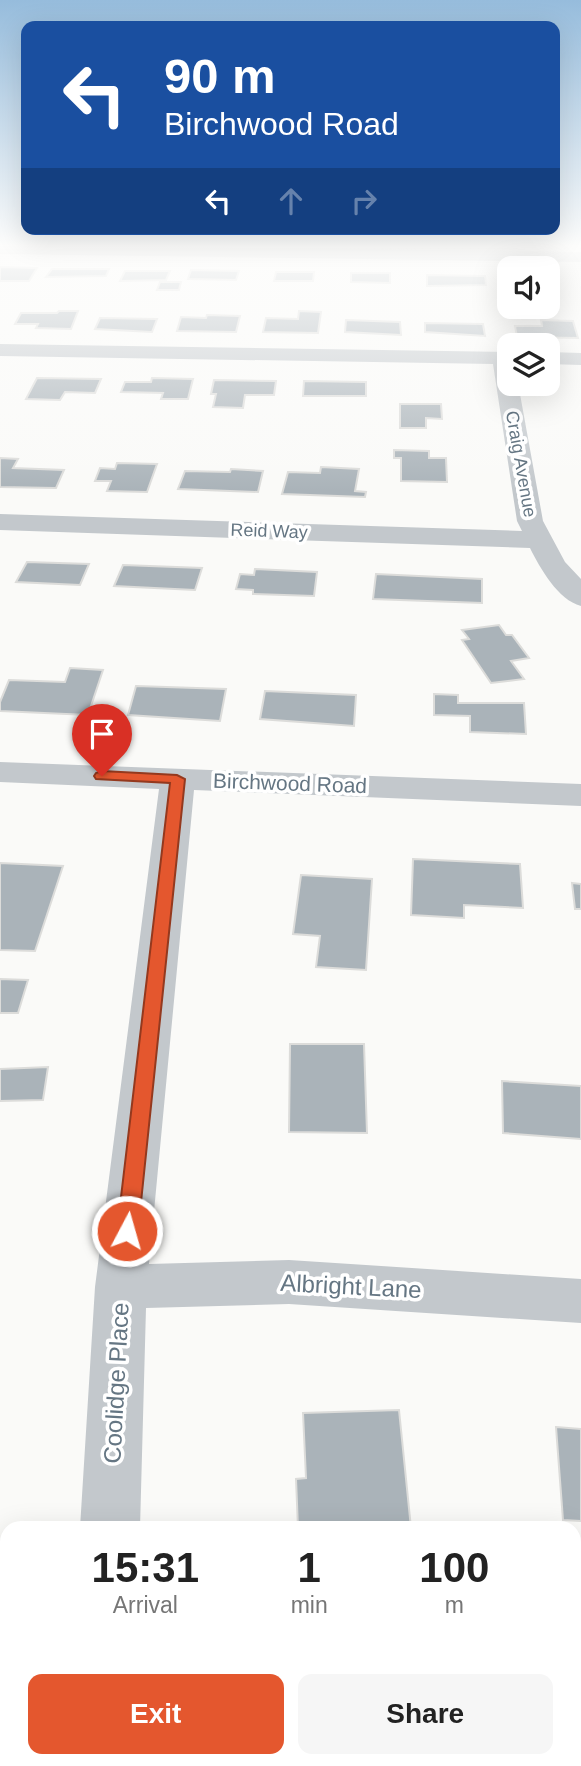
<!DOCTYPE html>
<html lang="en">
<head>
<meta charset="utf-8">
<style>
  body { margin:0; font-family:Arial,sans-serif; background:#f6f6f6; color:#222; height:100vh; display:flex; flex-direction:column; font-size:26px; white-space:nowrap }
  * { box-sizing:border-box; margin:0 }
  p { font-size:23px; color:#767676 }
  .icon { flex:none; width:38px; height:38px; fill:none; stroke:currentColor; stroke-width:2; stroke-linecap:round; stroke-linejoin:round }
  .map { position:relative; flex:1; overflow:hidden }
  .panel { position:absolute; left:0px; top:1521px; width:581px; height:247px; display:flex; flex-direction:column; background:#fff; border-radius:21px 21px 0 0; box-shadow:0 7px 28px #0002 }
  .panel>* { flex:none }
  .top-card { position:absolute; left:21px; top:21px; width:539px; height:214px; border-radius:14px; box-shadow:0 7px 28px #0002; background:#1a4fa0; color:#fff; overflow:hidden }
  .tools { position:absolute; left:497px; top:256px; display:grid; gap:14px }
  .tools a { display:grid; place-items:center; width:63px; height:63px; border-radius:14px; background:#fff; box-shadow:0 7px 28px #0002; font-size:35px }
  .pin { position:absolute; display:grid; place-items:center; width:60px; height:60px; color:#fff; margin:-72px -30px; border-radius:50% 50% 50% 0; rotate:-45deg; box-shadow:0 0 7px #0007 }
  .pin .icon { rotate:45deg }
  .me { position:absolute; width:77px; margin:-38px; rotate:6deg; stroke-linejoin:round; filter:drop-shadow(0 0 5px #0008) }
  .turn { display:flex; align-items:center; gap:24px; height:147px; padding:0 28px; font-size:32px }
  .turn .icon { width:91px; height:91px; stroke-width:2.5 }
  .turn b { display:block; font-size:49px; line-height:60px }
  .lanes { display:flex; align-items:center; height:66px; padding:0 28px; background:#0003; justify-content:center; gap:35px; direction:ltr }
  .lanes .off { opacity:.35 }
  .eta { display:flex; justify-content:space-evenly; align-items:center; height:119px; text-align:center }
  .eta b { font-size:42px; font-weight:700; line-height:49px }
  .primary-button { display:flex; gap:14px; margin-top:auto; padding:14px 28px }
  .primary-button a { flex:1; height:80px; border-radius:14px; background:#e4572e; color:#fff; font-size:28px; font-weight:700; line-height:80px; text-align:center }
  .primary-button a+a { background:#f6f6f6; color:#222 }
  .map>svg:first-child { display:block }
</style>
</head>
<body>
<div class="map">
<svg width="581" height="1766" viewBox="0 0 581 1766">
  <rect width="100%" height="100%" fill="#fafaf8"/>
  <g fill="#aab3b9" stroke="#dcdcda" stroke-width="2">
    <path d="M 0,267 L 37,268 L 29,281 L 0,281 Z"/>
    <path d="M 52,269 L 109,269 L 106,276 L 46,277 Z"/>
    <path d="M 191,270 L 239,271 L 236,280 L 188,279 Z"/>
    <path d="M 125,271 L 170,271 L 166,280 L 120,281 Z"/>
    <path d="M 276,272 L 314,272 L 313,281 L 274,281 Z"/>
    <path d="M 351,273 L 390,273 L 390,283 L 351,282 Z"/>
    <path d="M 427,275 L 485,276 L 486,285 L 427,286 Z"/>
    <path d="M 160,282 L 181,282 L 179,290 L 157,290 Z"/>
    <path d="M 59,311 L 78,311 L 71,329 L 36,328 L 38,324 L 15,324 L 21,313 L 57,313 Z"/>
    <path d="M 299,311 L 321,312 L 318,333 L 263,332 L 266,318 L 298,319 Z"/>
    <path d="M 207,315 L 240,316 L 236,332 L 177,331 L 181,317 L 206,318 Z"/>
    <path d="M 100,318 L 157,319 L 152,332 L 95,329 Z"/>
    <path d="M 346,320 L 400,322 L 401,335 L 345,332 Z"/>
    <path d="M 541,320 L 573,321 L 578,338 L 517,337 L 515,326 L 542,326 Z"/>
    <path d="M 425,323 L 483,324 L 485,336 L 425,332 Z"/>
    <path d="M 37,378 L 101,379 L 95,393 L 65,392 L 60,400 L 26,399 Z"/>
    <path d="M 152,378 L 193,379 L 188,399 L 161,399 L 163,393 L 121,392 L 125,382 L 151,382 Z"/>
    <path d="M 214,380 L 276,381 L 274,395 L 245,395 L 243,408 L 213,407 L 216,394 L 211,394 Z"/>
    <path d="M 304,381 L 366,382 L 366,396 L 303,396 Z"/>
    <path d="M 400,404 L 441,404 L 442,419 L 426,418 L 426,428 L 400,428 Z"/>
    <path d="M 394,450 L 429,451 L 429,458 L 446,458 L 447,482 L 401,481 L 401,458 L 394,458 Z"/>
    <path d="M 0,458 L 18,459 L 13,468 L 64,470 L 56,488 L 0,487 Z"/>
    <path d="M 117,463 L 157,464 L 147,492 L 107,491 L 111,481 L 95,481 L 100,468 L 115,469 Z"/>
    <path d="M 321,467 L 359,469 L 355,491 L 366,492 L 365,497 L 282,494 L 288,472 L 320,473 Z"/>
    <path d="M 231,469 L 263,471 L 258,492 L 178,489 L 185,471 L 230,472 Z"/>
    <path d="M 27,562 L 89,564 L 80,585 L 16,582 Z"/>
    <path d="M 123,565 L 202,568 L 195,590 L 114,586 Z"/>
    <path d="M 255,569 L 317,572 L 314,596 L 253,594 L 253,590 L 236,589 L 240,574 L 254,575 Z"/>
    <path d="M 376,574 L 482,579 L 482,603 L 373,599 Z"/>
    <path d="M 499,625 L 506,635 L 512,635 L 529,658 L 511,661 L 524,679 L 491,683 L 462,640 L 469,639 L 462,630 Z"/>
    <path d="M 70,668 L 103,670 L 88,715 L 0,711 L 0,702 L 9,680 L 65,682 Z"/>
    <path d="M 136,686 L 226,689 L 220,721 L 128,715 Z"/>
    <path d="M 265,691 L 356,695 L 354,726 L 260,719 Z"/>
    <path d="M 434,694 L 458,695 L 458,703 L 524,703 L 526,734 L 470,732 L 470,716 L 434,715 Z"/>
    <path d="M 413,859 L 520,864 L 523,908 L 464,905 L 464,918 L 411,915 Z"/>
    <path d="M 0,863 L 63,866 L 35,951 L 0,950 Z"/>
    <path d="M 301,875 L 372,879 L 366,970 L 316,967 L 320,936 L 293,934 Z"/>
    <path d="M 572,883 L 581,884 L 581,909 L 575,909 Z"/>
    <path d="M 0,979 L 28,980 L 18,1013 L 0,1013 Z"/>
    <path d="M 290,1044 L 364,1044 L 367,1133 L 289,1132 Z"/>
    <path d="M 48,1067 L 43,1100 L 0,1101 L 0,1069 Z"/>
    <path d="M 502,1081 L 581,1086 L 581,1139 L 503,1133 Z"/>
    <path d="M 399,1410 L 411,1528 L 298,1528 L 296,1479 L 306,1478 L 303,1413 Z"/>
    <path d="M 556,1427 L 581,1429 L 581,1521 L 563,1520 Z"/>
  </g>
  <g fill="none" stroke-linecap="round" stroke-linejoin="round">
    <g fill="#c3c8cc" fill-rule="evenodd">
      <path d="M 0,244 L 581,252 L 581,262 L 0,254 Z"/>
      <path d="M 0,344 L 509,352 L 509,383 L 518,383 L 543,521 L 565,562 L 581,579 L 581,606 C 558,600 540,568 530,548 L 0,530 L 0,514 L 522,531 L 517,521 L 493,364 L 0,356 Z"/>
      <path d="M 548,352 L 581,353 L 581,365 L 548,364 Z"/>
      <path d="M 0,762 L 581,784 L 581,806 L 194,790 L 149,1264 L 289,1260 L 581,1279 L 581,1323 L 289,1304 L 146,1308 L 140,1528 L 80,1528 L 95,1287 L 159,789 L 0,782 Z"/>
      <path d="M 65,1760 L 131,1760 L 132,1766 L 64,1766 Z"/>
    </g>
  </g>
  <linearGradient id="sky" x2="0" y2="1"><stop stop-color="#96bcdc"/><stop offset="0.5" stop-color="#fdfdfc"/><stop offset="1" stop-color="#fdfdfc" stop-opacity="0"/></linearGradient>
  <rect width="581" height="491" fill="url(#sky)"/>
  <path fill="#e4572e" stroke="#94391e" stroke-width="2" d="M 102,771 L 177,775 L 185,779 L 138,1231 L 135,1237 L 127,1240 L 120,1237 L 117,1231 L 170,783 L 96,779 L 94,776 L 96,773 Z"/>
  <g text-anchor="middle" dominant-baseline="central" stroke-width="7" stroke-linejoin="round" paint-order="stroke">
    <g font-size="18" fill="#657683" stroke="#fff">
      <text transform="translate(521 464) rotate(80)">Craig Avenue</text>
      <text transform="translate(269 531) rotate(2)">Reid Way</text>
    </g>
    <g font-size="21" fill="#657683" stroke="#fff">
      <text transform="translate(290 783) rotate(2)">Birchwood Road</text>
    </g>
    <g font-size="24" fill="#657683" stroke="#fff">
      <text transform="translate(351 1286) rotate(3)">Albright Lane</text>
      <text transform="translate(116 1383) rotate(-87)">Coolidge Place</text>
    </g>
  </g>
</svg>
<div class="tools">
<a><svg class="icon" aria-label="sound" viewBox="0 0 24 24"><path d="M4 9h4l5-4v14l-5-4H4zM17 9q2 3 0 6"/></svg></a>
<a><svg class="icon" aria-label="layers" viewBox="0 0 24 24"><path d="M12 4l9 5-9 5-9-5zM3 14l9 5 9-5"/></svg></a>
</div>
<div class="pin" style="left:102px;top:776px;background:#d93025"><svg class="icon" aria-label="arrive" viewBox="0 0 24 24"><path d="M6 21V4h12l-3 4 3 4H6"/></svg></div>
<svg class="me" style="left:127px;top:1231px" viewBox="-20 -20 40 40"><circle r="17" fill="#e4572e" stroke="#fff" stroke-width="3"/><path d="M0-11L8 9 0 5-8 9z" fill="#fff"/></svg>
<div class="top-card">
<div class="turn"><svg class="icon" aria-label="left" viewBox="0 0 24 24"><path d="M17 20v-9H6M10 6l-5 5 5 5"/></svg><div><b>90 m</b>Birchwood Road</div></div>
<div class="lanes"><svg class="icon" aria-label="left" viewBox="0 0 24 24"><path d="M17 20v-9H6M10 6l-5 5 5 5"/></svg><svg class="icon off" aria-label="ahead" viewBox="0 0 24 24"><path d="M12 20V5M6 11l6-6 6 6"/></svg><svg class="icon off" aria-label="right" viewBox="0 0 24 24"><path d="M7 20v-9h11M14 6l5 5-5 5"/></svg></div>
</div>
<section class="panel">
<div class="eta">
<div><b>15:31</b><p>Arrival</p></div>
<div><b>1</b><p>min</p></div>
<div><b>100</b><p>m</p></div>
</div>
<div class="primary-button"><a>Exit</a><a>Share</a></div>
</section>
</div>
</body>
</html>
